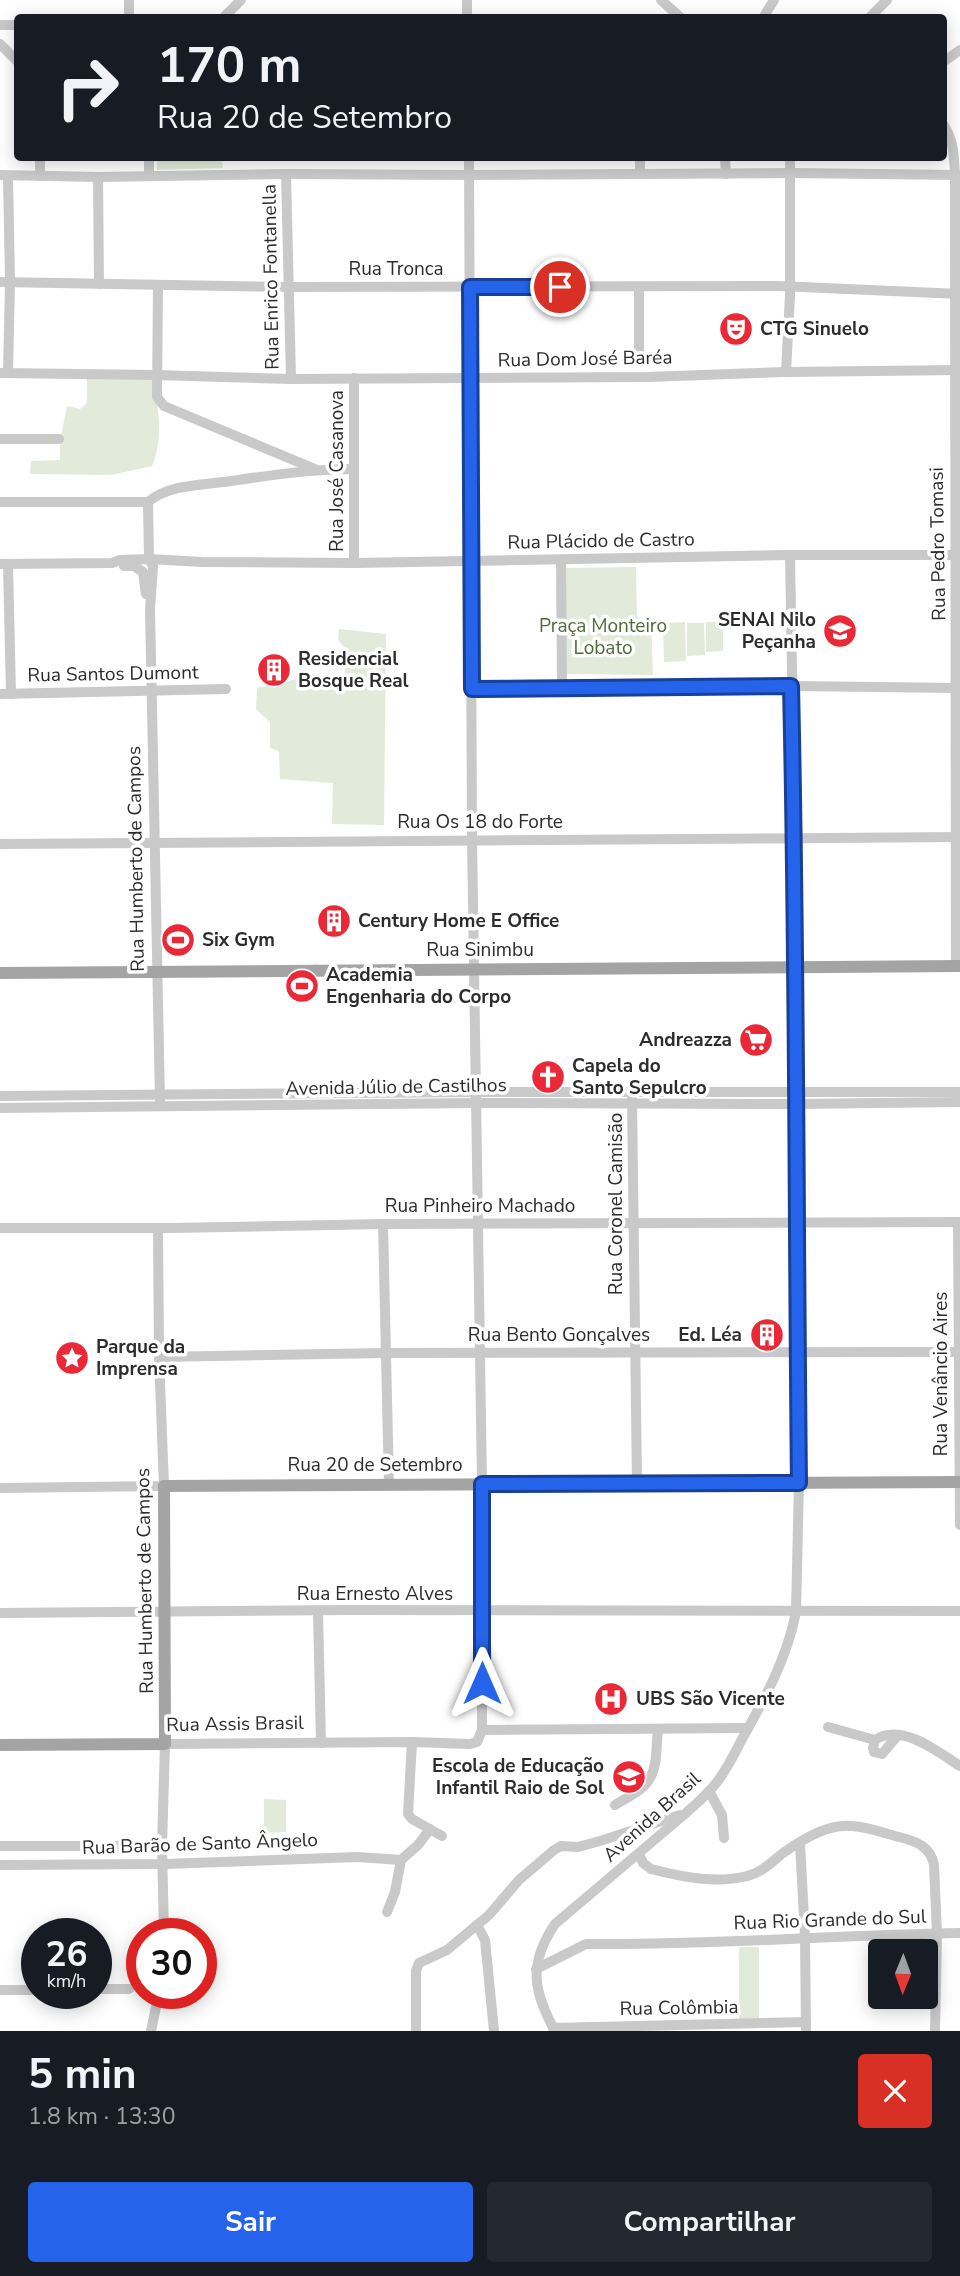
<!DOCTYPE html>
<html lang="pt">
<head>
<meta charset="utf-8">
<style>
  body { margin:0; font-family:"Nunito Sans",sans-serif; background:#242831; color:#f1f3f6; height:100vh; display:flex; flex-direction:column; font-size:26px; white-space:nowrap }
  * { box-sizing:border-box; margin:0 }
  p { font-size:23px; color:#9ea1a6 }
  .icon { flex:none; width:38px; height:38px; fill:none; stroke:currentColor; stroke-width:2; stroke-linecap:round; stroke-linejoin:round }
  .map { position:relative; height:2031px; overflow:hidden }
  .panel { display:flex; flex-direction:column; background:#171b24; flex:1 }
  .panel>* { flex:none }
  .hud { position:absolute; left:14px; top:14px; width:933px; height:147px; border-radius:7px; box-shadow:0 4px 18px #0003; background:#171b24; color:#f1f3f6; overflow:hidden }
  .needle { width:46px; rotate:181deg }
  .fabs { position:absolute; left:868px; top:1939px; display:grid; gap:14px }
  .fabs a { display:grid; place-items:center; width:70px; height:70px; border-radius:7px; background:#171b24; box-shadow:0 4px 18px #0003; font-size:35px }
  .speed { position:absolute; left:21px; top:1918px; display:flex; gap:14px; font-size:35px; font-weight:700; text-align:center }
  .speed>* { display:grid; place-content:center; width:91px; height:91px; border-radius:50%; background:#171b24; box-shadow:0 4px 18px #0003; line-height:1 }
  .speed small { font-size:18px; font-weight:400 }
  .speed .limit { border:10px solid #d22; background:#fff; color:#111 }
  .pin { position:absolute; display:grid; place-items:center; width:60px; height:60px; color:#fff; margin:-30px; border:4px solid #fff; border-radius:50%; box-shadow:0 2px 7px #0007 }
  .me { position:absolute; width:77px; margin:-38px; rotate:0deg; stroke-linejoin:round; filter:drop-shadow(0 0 5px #0008) }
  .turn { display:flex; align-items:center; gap:24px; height:147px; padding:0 28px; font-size:32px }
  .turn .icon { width:91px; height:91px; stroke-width:2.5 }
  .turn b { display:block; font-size:49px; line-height:60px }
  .round { display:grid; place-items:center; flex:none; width:74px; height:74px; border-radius:7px; background:#242831 }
  .headline { display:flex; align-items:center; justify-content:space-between; height:119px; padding:0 28px }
  h1 { font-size:42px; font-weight:700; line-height:52px }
  .button { display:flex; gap:14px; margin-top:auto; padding:14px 28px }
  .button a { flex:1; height:80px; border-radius:7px; background:#2563eb; color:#fff; font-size:28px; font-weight:700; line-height:80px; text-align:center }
  .button a+a { background:#242831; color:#f1f3f6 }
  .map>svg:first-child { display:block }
</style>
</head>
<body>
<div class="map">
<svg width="960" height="2031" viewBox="0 0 960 2031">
  <rect width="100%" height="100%" fill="#fff"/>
  <g fill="#e2ebd9">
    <path d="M 157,158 L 222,158 L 223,168 L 157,170 Z"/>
    <path d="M 87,375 L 156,376 C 156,407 165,436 152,466 L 111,475 L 30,474 L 31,461 L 60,460 L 60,442 L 67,406 L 80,409 L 87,403 Z"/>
    <path d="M 636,567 L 637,618 L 651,619 L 653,675 L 566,674 L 565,568 Z"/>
    <path d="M 685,622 L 686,661 L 664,662 L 663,623 Z"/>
    <path d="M 706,622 L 723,622 L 723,651 L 706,652 Z"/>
    <path d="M 687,623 L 704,623 L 705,655 L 687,656 Z"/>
    <path d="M 339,629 L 386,634 L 384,825 L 332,824 L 333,783 L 280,779 L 279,751 L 270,748 L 270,722 L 256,709 L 257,688 L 301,678 L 345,674 L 346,649 L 338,640 Z"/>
    <path d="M 264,1799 L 286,1800 L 286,1832 L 264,1833 Z"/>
    <rect x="739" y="1947" width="20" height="73"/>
  </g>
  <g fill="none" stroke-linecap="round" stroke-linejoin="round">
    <g stroke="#c9c9c9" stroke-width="10">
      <path d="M 467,0 L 467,18"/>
      <path d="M 661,0 L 681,18"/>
      <path d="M 129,18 L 129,0"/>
      <path d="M 223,18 L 241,0"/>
      <path d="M 763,18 L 774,0"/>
      <path d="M 869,18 L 887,0"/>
      <path d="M 0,25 L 18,25"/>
      <path d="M 0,44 L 18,62"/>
      <path d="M 943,62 L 960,50"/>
      <path d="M 943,124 C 954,140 954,156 955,175 L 956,966"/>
      <path d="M 40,158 L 40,176"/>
      <path d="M 149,158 L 149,176"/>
      <path d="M 640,158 L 640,174"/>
      <path d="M 725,158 L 726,174"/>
      <path d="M 286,174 L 291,379"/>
      <path d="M 0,175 L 98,177 L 286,174 L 469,175 L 790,173 L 960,175"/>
      <path d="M 98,177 L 99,284"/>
      <path d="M 0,282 L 289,287 L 779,286 L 960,294"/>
      <path d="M 158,285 L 157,397 L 164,406 L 315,469"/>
      <path d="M 639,361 L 639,287"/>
      <path d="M 786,372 L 790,295 L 790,158"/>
      <path d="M 0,373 L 157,375 L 291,379 L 648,377 L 786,372 L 960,370"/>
      <path d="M 8,373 L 10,282 L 8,176"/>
      <path d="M 354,378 L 354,563"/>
      <path d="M 0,439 L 59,439"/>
      <path d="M 0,502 L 148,502"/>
      <path d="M 148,502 L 149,559 L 153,566 L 150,610 L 160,1101"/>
      <path d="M 148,502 C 169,484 204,485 231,481 C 272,475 312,469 354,469"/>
      <path d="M 561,560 L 562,688"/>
      <path d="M 0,564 L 112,563 L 120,560 L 149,559 L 202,562 L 354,563 L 790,555 L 960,555"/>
      <path d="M 8,564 L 11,694"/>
      <path d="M 124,566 L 134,566 L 143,572 L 146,594"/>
      <path d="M 472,689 L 791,686 L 960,688"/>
      <path d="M 0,694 L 226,689"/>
      <path d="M 0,844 L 960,837"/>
      <path d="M 0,1096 L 476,1092 L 960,1092"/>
      <path d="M 632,1099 L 637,1483"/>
      <path d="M 0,1108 L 476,1103 L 796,1104 L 960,1102"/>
      <path d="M 958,1222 L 960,1525"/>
      <path d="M 383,1224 L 389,1485"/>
      <path d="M 0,1228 L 171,1228 L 383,1224 L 960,1222"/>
      <path d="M 159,1357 L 386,1353 L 960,1352"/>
      <path d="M 0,1488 L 164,1486 L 159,1357 L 158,1228"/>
      <path d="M 318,1612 L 321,1743"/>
      <path d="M 0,1613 L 348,1610 L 960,1611"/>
      <path d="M 828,1727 L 875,1740"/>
      <path d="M 482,1730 L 748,1728"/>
      <path d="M 875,1740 C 901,1722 938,1752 960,1766"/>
      <path d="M 875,1740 L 873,1748 L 874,1752 L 882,1754 L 898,1735"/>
      <path d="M 412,1742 L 408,1814 L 412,1819 L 442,1836"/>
      <path d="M 709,1791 L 722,1815 L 724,1838"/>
      <path d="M 615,1805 C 626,1798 644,1790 650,1778 C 658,1764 656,1744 658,1729"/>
      <path d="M 800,1843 L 805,1937 L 806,2031"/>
      <path d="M 0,1846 L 162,1846"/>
      <path d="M 639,1854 L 643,1863 L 651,1869 C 682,1877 716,1884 747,1876 C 761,1873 772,1862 783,1853 C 801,1840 829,1823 852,1826 C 868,1827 884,1833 899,1837 C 916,1841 931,1847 934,1865 L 937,1934 L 935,2031"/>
      <path d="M 0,1865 L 164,1864 L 358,1857 L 401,1860"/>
      <path d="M 387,1912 L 395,1892 L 401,1860 L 418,1845 L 430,1829"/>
      <path d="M 477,1925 L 485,1940 L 494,2031"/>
      <path d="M 164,1934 L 162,1846 L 165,1744 L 412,1742 L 470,1744 L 477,1742 L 482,1730 L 482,1484 L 472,839 L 469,158"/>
      <path d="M 536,1969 L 586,1944 L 591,1944 C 714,1945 837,1935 960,1933"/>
      <path d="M 96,1989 L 129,1989"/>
      <path d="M 0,1990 L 37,1990"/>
      <path d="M 553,2028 L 806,2022"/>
      <path d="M 151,2031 L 159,1993"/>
      <path d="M 416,2031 L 416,1971 L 419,1963 L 447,1950 L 489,1915 L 519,1880 L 554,1850 L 561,1846 L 578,1847 L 600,1841 L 680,1815"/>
      <path d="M 555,2031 C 533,1991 528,1964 555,1924 L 686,1813 C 697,1803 708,1794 717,1782 C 726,1770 734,1755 741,1741 C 764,1700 787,1659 796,1612 L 799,1483 L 796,1223 L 795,838 L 790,555"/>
    </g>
    <g stroke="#a4a4a4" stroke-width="12">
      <path d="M 0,973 L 960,966"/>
      <path d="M 0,1745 L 165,1744 L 164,1486 L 960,1482"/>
    </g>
  </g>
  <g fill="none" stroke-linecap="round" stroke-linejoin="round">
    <g stroke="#184099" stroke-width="18">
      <path id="route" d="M 482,1683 L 482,1484 L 799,1483 C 796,1217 797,952 791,686 L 472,689 L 470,287 L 560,287"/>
    </g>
    <use href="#route" stroke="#2563eb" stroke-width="12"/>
  </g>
  <defs>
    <g id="theatre-disc" transform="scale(1.75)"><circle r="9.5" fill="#ea2836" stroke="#fff"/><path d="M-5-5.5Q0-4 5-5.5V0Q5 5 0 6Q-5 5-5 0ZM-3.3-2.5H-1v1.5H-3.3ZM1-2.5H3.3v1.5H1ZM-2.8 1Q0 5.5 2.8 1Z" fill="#fff"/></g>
    <g id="university-disc" transform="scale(1.75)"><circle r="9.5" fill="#ea2836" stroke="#fff"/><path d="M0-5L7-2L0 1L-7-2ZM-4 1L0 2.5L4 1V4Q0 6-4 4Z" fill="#fff"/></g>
    <g id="building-disc" transform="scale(1.75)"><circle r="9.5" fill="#ea2836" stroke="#fff"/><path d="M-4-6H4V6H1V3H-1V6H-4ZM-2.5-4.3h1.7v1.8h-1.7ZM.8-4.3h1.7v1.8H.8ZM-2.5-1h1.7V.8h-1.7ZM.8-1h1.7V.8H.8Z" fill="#fff"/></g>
    <g id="stadium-disc" transform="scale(1.75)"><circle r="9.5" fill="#ea2836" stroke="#fff"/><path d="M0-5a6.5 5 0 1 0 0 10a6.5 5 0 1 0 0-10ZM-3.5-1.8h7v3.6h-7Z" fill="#fff"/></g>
    <g id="supermarket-disc" transform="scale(1.75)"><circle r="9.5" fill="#ea2836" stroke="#fff"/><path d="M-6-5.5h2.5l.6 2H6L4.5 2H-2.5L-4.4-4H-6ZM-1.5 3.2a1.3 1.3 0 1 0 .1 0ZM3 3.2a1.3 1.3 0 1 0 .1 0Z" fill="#fff"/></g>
    <g id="church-disc" transform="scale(1.75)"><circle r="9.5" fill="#ea2836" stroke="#fff"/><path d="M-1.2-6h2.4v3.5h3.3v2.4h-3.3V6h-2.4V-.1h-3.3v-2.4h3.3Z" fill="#fff"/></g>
    <g id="sight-disc" transform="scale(1.75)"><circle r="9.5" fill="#ea2836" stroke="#fff"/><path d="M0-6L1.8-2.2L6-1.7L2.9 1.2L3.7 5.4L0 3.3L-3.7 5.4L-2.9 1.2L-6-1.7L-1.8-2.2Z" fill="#fff"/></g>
    <g id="hospital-disc" transform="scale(1.75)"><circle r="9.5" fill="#ea2836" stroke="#fff"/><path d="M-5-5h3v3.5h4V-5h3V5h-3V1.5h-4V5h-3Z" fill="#fff"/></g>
    <g id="school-disc" transform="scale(1.75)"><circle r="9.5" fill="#ea2836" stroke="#fff"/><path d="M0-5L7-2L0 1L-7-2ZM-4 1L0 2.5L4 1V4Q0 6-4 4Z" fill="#fff"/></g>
  </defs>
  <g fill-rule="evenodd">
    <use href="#theatre-disc" x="736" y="329"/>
    <use href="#university-disc" x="840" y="631"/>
    <use href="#building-disc" x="274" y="670"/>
    <use href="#building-disc" x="334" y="921"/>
    <use href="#stadium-disc" x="178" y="940"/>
    <use href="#stadium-disc" x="302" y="986"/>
    <use href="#supermarket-disc" x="756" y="1040"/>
    <use href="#church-disc" x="548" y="1077"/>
    <use href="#building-disc" x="767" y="1335"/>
    <use href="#sight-disc" x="72" y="1358"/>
    <use href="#hospital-disc" x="611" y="1699"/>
    <use href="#school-disc" x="629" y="1777"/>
  </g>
  <g text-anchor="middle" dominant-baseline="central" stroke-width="7" stroke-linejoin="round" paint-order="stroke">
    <g font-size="19" fill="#2c2c2c" stroke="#fff">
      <text x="396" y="269">Rua Tronca</text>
      <text transform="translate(271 277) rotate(-91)">Rua Enrico Fontanella</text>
      <text transform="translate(585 359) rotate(-1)">Rua Dom José Baréa</text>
      <text transform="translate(337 471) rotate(-90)">Rua José Casanova</text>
      <text transform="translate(601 541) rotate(-1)">Rua Plácido de Castro</text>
      <text transform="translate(938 544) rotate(-91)">Rua Pedro Tomasi</text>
      <text transform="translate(113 674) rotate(-1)">Rua Santos Dumont</text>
      <text x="480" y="822">Rua Os 18 do Forte</text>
      <text transform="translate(136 859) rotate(-91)">Rua Humberto de Campos</text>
      <text x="480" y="950">Rua Sinimbu</text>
      <text transform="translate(396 1087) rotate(-1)">Avenida Júlio de Castilhos</text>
      <text transform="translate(616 1204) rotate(-90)">Rua Coronel Camisão</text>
      <text x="480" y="1206">Rua Pinheiro Machado</text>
      <text x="559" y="1335">Rua Bento Gonçalves</text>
      <text transform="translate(941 1374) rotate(-90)">Rua Venâncio Aires</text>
      <text x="375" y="1465">Rua 20 de Setembro</text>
      <text transform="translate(145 1581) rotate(-91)">Rua Humberto de Campos</text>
      <text x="375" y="1594">Rua Ernesto Alves</text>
      <text transform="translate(235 1724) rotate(-1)">Rua Assis Brasil</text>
      <text transform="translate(652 1817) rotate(-42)">Avenida Brasil</text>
      <text transform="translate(200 1844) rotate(-2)">Rua Barão de Santo Ângelo</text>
      <text transform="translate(830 1920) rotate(-2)">Rua Rio Grande do Sul</text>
      <text transform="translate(679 2008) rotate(-1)">Rua Colômbia</text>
    </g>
    <g font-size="19" font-weight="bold" fill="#2c2c2c" stroke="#fff" text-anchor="start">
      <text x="760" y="329">CTG Sinuelo</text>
      <text x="816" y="620" text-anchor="end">SENAI Nilo<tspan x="816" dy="22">Peçanha</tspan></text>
      <text x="298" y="659">Residencial<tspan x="298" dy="22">Bosque Real</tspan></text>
      <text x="358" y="921">Century Home E Office</text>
      <text x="202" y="940">Six Gym</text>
      <text x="326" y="975">Academia<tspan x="326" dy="22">Engenharia do Corpo</tspan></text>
      <text x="732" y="1040" text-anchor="end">Andreazza</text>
      <text x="572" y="1066">Capela do<tspan x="572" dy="22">Santo Sepulcro</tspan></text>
      <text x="742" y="1335" text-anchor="end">Ed. Léa</text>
      <text x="96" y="1347">Parque da<tspan x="96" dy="22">Imprensa</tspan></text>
      <text x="636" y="1699">UBS São Vicente</text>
      <text x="604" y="1766" text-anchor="end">Escola de Educação<tspan x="604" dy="22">Infantil Raio de Sol</tspan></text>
    </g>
    <g font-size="19" fill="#4f6939" stroke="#fff">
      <text x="603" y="626">Praça Monteiro<tspan x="603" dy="22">Lobato</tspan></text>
    </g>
  </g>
</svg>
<div class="fabs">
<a><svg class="needle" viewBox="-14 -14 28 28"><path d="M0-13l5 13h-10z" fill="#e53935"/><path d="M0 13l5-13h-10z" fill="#9ea1a6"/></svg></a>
</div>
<div class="speed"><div>26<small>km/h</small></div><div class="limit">30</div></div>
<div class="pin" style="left:560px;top:287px;background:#d93025"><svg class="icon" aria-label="arrive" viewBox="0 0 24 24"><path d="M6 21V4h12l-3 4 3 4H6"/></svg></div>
<svg class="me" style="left:482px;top:1683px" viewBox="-20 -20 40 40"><path d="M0-17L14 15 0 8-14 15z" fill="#2563eb" stroke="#fff" stroke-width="4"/></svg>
<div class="hud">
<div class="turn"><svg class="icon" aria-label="right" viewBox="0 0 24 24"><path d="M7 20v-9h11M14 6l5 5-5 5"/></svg><div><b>170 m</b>Rua 20 de Setembro</div></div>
</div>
</div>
<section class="panel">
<div class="headline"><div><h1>5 min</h1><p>1.8 km · 13:30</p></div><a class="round" style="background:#d93025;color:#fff"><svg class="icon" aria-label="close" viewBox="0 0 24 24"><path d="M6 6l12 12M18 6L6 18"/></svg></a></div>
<div class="button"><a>Sair</a><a>Compartilhar</a></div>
</section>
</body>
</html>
